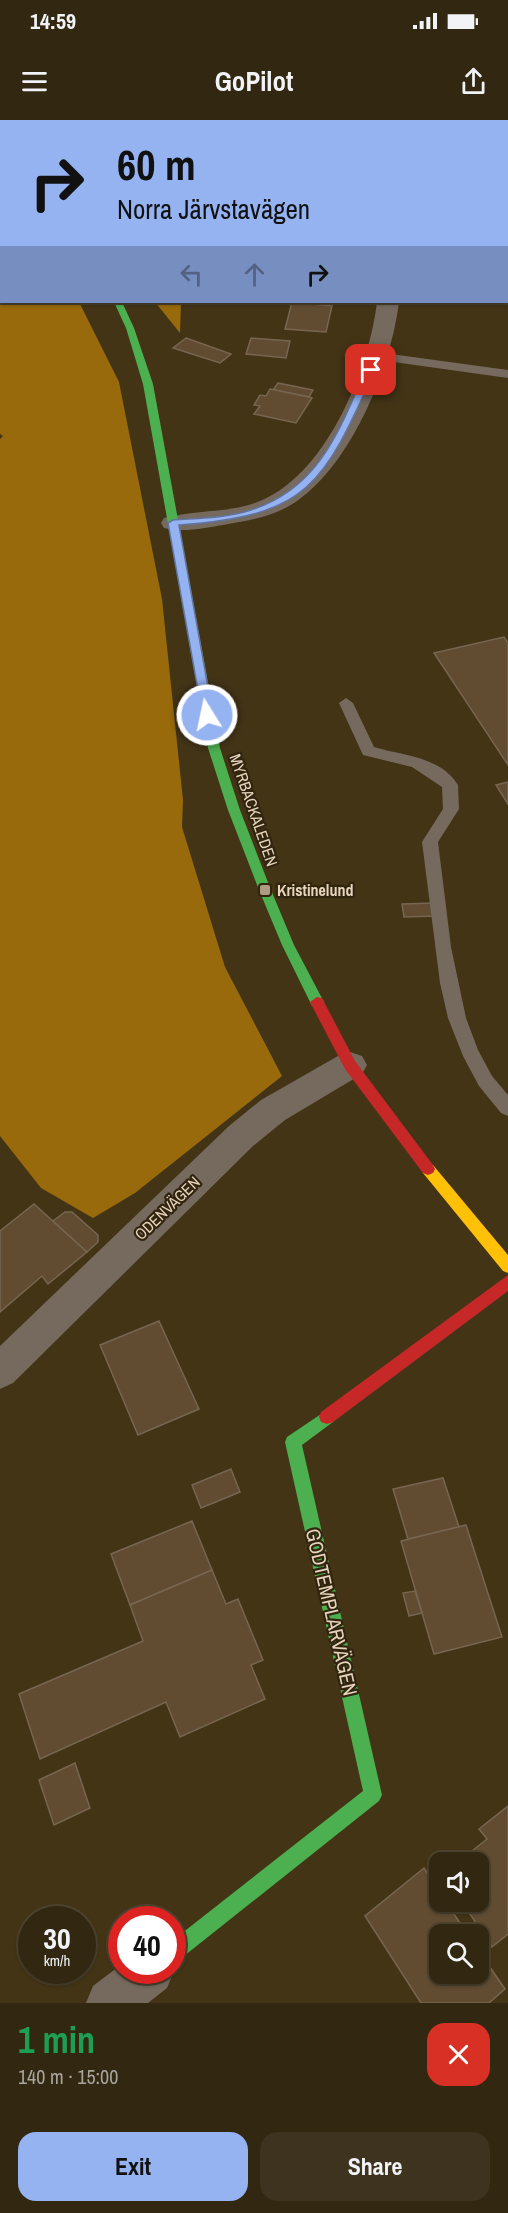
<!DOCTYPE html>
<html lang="en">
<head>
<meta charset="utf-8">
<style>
  body { margin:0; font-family:"Archivo Narrow",sans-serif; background:#3d331e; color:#f1f3f6; height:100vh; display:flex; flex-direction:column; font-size:22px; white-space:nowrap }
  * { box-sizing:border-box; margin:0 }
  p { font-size:20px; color:#a8a59f }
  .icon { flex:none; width:33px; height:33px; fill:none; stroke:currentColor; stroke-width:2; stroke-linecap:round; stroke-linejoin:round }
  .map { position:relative; height:1883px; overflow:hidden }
  .drawer { display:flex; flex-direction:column; background:#322710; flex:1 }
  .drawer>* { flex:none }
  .guide { position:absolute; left:0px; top:0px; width:508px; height:183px; box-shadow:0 2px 4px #0004,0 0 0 2px #4d4430; background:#95b2f1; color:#111; overflow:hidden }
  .controls { position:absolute; left:429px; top:1732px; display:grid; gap:12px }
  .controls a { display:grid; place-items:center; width:60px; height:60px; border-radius:12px; background:#322710; box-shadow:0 2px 4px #0004,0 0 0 2px #4d4430; font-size:30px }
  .speed { position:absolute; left:18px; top:1786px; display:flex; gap:12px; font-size:30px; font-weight:700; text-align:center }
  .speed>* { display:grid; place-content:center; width:78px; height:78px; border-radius:50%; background:#322710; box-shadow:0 2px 4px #0004,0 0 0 2px #4d4430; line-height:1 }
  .speed small { font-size:15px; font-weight:400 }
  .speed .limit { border:9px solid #d22; background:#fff; color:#111 }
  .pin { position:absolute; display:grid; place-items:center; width:51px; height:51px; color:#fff; margin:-26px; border-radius:12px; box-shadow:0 3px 9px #0006 }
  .me { position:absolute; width:66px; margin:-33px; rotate:350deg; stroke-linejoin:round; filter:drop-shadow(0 0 4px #0008) }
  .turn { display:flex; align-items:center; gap:21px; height:126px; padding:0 18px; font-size:27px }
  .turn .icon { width:78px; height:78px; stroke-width:2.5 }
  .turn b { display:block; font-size:42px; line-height:51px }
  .lanes { display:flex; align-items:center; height:57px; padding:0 18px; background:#0003; justify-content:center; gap:30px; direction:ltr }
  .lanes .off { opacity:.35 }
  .round { display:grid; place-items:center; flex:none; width:63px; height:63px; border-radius:18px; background:#3d331e }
  .headline { display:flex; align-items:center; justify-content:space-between; height:102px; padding:0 18px }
  h1 { font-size:36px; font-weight:700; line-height:45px; color:#1e9e55 }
  .button { display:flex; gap:12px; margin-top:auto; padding:12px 18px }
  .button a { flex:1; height:69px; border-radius:18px; background:#95b2f1; color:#111; font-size:24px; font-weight:700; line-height:69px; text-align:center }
  .button a+a { background:#3d331e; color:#f1f3f6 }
  .status { display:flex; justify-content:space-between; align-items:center; height:42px; padding:0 30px; background:#322710; direction:ltr }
  .status svg { height:16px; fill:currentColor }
  header { display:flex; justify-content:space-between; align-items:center; height:78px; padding:0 18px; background:#322710; font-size:27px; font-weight:700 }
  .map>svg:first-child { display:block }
</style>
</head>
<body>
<div class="status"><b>14:59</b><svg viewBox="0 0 49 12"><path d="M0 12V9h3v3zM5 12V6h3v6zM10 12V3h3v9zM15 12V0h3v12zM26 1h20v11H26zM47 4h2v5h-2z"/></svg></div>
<header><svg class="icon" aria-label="menu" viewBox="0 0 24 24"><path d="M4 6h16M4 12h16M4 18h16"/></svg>GoPilot<svg class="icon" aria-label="share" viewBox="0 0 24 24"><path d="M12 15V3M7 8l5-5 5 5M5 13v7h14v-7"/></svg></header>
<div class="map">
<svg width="508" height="1883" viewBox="0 0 508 1883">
  <rect width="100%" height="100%" fill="#433416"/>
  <g fill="#986a0b">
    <path d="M 0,79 L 2,182 L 79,182 L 119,262 L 162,479 L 183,680 L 182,707 L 225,847 L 282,956 L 135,1073 L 93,1098 L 41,1068 L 0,1016 L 0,319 L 3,316 L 0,314 Z"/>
    <path d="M 155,182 L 181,182 L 180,213 Z"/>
  </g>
  <g fill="#614c32" stroke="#766651" stroke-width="1.5">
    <path d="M 292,182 L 332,186 L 326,212 L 285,209 Z"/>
    <path d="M 186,218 L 231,234 L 220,243 L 173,228 Z"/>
    <path d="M 251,218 L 290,221 L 286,238 L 246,234 Z"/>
    <path d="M 278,263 L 313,270 L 309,277 L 273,270 Z"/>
    <path d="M 270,269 L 309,277 L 312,278 L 296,303 L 254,294 L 260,286 L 254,285 L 260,275 L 266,276 Z"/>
    <path d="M 504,517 L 508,523 L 508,645 L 434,533 Z"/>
    <path d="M 508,662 L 508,684 L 496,665 Z"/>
    <path d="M 435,783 L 437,796 L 404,797 L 402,784 Z"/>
    <path d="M 34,1084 L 87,1132 L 48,1164 L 42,1156 L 0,1192 L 0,1111 Z"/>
    <path d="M 65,1092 L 72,1092 L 98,1115 L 98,1122 L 87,1132 L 53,1101 Z"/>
    <path d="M 159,1201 L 199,1289 L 138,1315 L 100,1225 Z"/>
    <path d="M 231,1349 L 240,1372 L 201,1388 L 192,1365 Z"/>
    <path d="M 443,1358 L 459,1407 L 408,1419 L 393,1369 Z"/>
    <path d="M 192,1401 L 212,1450 L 130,1485 L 111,1434 Z"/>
    <path d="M 466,1405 L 502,1517 L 434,1534 L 401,1421 Z"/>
    <path d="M 212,1450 L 226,1484 L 238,1479 L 263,1540 L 251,1545 L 265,1579 L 180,1617 L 166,1582 L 40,1639 L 19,1574 L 143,1521 L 130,1485 Z"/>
    <path d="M 415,1471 L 422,1493 L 409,1496 L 403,1473 Z"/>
    <path d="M 75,1643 L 90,1688 L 54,1705 L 39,1660 Z"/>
    <path d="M 508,1686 L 508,1814 L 492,1827 L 462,1782 L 478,1782 L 478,1743 L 457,1743 L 487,1719 L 479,1709 Z"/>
    <path d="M 424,1748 L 440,1772 L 440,1782 L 446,1782 L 468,1815 L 440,1815 L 440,1854 L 478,1854 L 478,1830 L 505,1869 L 489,1883 L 421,1883 L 365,1796 Z"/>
  </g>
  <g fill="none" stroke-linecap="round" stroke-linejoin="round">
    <g fill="#756a5d" fill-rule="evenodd">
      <path d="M 376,232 L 508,250 L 508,258 L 372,239 L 372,233 Z"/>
      <path d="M 346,578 L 353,583 L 374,627 C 403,636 440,636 458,665 L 459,689 L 438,722 L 451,827 L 466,898 L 478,930 L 492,956 L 508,975 L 508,996 L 501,993 L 479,966 L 463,936 L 448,898 L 440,863 L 422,722 L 443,689 L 442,667 L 412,647 L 363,635 L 339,583 Z"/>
    </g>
    <g fill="#756a5d" fill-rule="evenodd">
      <rect x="360" y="0" width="18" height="2"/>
      <path d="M 377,182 L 399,182 C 391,247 352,343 297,381 C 276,396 248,401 223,405 C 205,408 183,413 164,408 L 161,403 L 164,398 C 194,390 226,393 255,383 C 325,359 369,250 377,182 Z"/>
      <path d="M 350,932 L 362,936 L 367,945 L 362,954 L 285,1000 L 253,1026 L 13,1263 L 0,1269 L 0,1226 L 229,1006 L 261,980 L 338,936 Z"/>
      <path d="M 122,1844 L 122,1851 L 172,1851 L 172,1848 L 174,1851 L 167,1868 L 148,1883 L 86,1883 L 93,1866 Z"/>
    </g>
    <g fill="#4caf50" fill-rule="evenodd">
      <path d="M 114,182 L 122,182 L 134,208 L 153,264 L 220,628 L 240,690 L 271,770 L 294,825 L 324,882 L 317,887 L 312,886 L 282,825 L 259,770 L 228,690 L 208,628 L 143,264 L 126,208 Z"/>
      <path d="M 327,1290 L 333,1292 L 335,1297 L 333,1302 L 302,1325 L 382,1675 L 379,1681 L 179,1840 L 172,1842 L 172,1821 L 363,1671 L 285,1322 L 287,1317 Z"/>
    </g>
    <g fill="#ffc107" fill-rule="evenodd">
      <rect x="0" y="34" width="2" height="5"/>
      <path d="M 428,1043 L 433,1045 L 508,1135 L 508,1153 L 503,1151 L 423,1053 L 421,1049 L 423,1045 Z"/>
    </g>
    <g fill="#c62828" fill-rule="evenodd">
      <path d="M 317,877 L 322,878 L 355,941 L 433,1045 L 435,1049 L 433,1053 L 428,1055 L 423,1053 L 345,949 L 310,882 Z"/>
      <path d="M 508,1155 L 508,1171 L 333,1302 L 327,1304 L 321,1302 L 319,1297 L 321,1292 Z"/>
    </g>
  </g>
  <path fill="#95b2f1" stroke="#61749d" stroke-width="1.5" d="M 371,247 L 375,250 C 324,363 310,396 179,405 L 213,595 L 211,598 L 203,598 L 168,403 L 173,400 C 199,398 226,398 251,390 C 320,368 339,310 366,250 Z"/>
  <rect fill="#ad9c82" stroke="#322510" stroke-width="2" x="259" y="764" width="12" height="12" rx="3"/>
  <g text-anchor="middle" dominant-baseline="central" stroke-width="4.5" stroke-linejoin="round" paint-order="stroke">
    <g font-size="16" fill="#e6d4bc" stroke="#322510">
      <text transform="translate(254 690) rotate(71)">MYRBACKALEDEN</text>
      <text transform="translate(167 1088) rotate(-44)">ODENVÄGEN</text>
    </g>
    <g font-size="16" font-weight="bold" fill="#e6d4bc" stroke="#322510" text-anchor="start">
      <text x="277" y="770">Kristinelund</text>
    </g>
    <g font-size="20" fill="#e6d4bc" stroke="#322510">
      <text transform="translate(332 1492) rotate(77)">GODTEMPLARVÄGEN</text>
    </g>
  </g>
</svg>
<div class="controls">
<a><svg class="icon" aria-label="sound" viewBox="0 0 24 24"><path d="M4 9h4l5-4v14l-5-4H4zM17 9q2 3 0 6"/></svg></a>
<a><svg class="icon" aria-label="search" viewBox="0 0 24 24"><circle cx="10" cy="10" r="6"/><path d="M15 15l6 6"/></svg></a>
</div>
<div class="speed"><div>30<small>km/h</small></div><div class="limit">40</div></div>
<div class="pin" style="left:371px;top:250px;background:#d93025"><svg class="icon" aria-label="arrive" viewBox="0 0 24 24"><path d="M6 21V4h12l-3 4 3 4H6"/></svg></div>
<svg class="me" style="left:207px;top:595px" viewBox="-20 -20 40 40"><circle r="17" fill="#95b2f1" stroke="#fff" stroke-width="3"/><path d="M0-11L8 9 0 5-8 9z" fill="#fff"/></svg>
<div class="guide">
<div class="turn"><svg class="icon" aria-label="right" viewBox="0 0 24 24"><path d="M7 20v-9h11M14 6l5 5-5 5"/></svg><div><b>60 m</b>Norra Järvstavägen</div></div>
<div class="lanes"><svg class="icon off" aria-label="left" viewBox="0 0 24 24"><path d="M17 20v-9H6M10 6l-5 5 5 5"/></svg><svg class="icon off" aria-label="ahead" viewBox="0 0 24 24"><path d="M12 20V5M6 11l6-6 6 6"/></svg><svg class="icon" aria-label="right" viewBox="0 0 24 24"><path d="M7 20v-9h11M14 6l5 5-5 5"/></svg></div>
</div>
</div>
<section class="drawer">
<div class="headline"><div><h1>1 min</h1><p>140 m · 15:00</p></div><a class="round" style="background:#d93025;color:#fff"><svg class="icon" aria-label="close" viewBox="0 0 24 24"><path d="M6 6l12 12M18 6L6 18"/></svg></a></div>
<div class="button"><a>Exit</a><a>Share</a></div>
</section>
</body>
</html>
